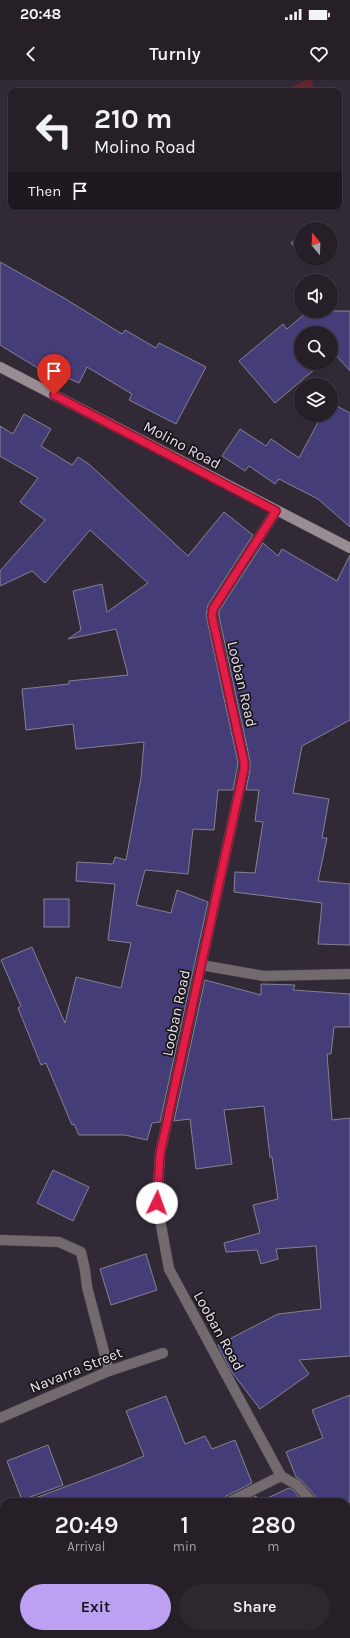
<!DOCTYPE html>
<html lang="en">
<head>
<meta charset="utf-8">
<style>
  body { margin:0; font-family:Karla,sans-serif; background:#2e2730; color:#f1f3f6; height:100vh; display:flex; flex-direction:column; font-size:15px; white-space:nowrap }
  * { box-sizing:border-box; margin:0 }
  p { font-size:13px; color:#a4a2a8 }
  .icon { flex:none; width:22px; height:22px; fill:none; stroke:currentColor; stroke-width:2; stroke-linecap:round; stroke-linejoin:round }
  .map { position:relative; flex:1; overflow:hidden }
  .sheet { position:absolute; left:0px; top:1418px; width:350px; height:140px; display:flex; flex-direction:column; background:#261f28; border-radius:12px 12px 0 0; box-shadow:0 1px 3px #0004,0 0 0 1px #423d45 }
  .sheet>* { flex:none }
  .hud { position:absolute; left:8px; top:8px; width:334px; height:122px; border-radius:8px; box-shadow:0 1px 3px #0004,0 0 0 1px #423d45; background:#261f28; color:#f1f3f6; overflow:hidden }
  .needle { width:26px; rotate:341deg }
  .tools { position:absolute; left:294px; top:142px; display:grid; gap:8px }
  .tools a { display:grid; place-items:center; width:44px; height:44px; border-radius:50%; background:#261f28; box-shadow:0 1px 3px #0004,0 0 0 1px #423d45; font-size:20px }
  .pin { position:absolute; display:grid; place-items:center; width:34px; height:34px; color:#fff; margin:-41px -17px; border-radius:50% 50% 50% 0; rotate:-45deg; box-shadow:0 0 4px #0007 }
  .pin .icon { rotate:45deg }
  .me { position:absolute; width:44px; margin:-22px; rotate:3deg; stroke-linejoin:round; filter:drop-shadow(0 0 3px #0008) }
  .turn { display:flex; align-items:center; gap:14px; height:84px; padding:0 20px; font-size:18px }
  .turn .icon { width:52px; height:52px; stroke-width:2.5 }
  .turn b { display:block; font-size:28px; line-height:34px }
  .then { display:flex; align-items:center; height:38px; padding:0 20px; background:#0003; gap:8px; font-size:15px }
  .eta { display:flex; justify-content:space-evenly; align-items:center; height:68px; text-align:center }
  .eta b { font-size:24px; font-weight:600; line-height:28px }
  .button { display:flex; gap:8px; margin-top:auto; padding:8px 20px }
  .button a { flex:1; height:46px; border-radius:24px; background:#bca0f2; color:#111; font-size:16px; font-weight:600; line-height:46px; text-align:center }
  .button a+a { background:#2e2730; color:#f1f3f6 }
  .status { display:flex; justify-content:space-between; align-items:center; height:28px; padding:0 20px; background:#261f28; direction:ltr }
  .status svg { height:11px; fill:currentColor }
  header { display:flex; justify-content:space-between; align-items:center; height:52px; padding:0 20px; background:#261f28; font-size:18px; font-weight:600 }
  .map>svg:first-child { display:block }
</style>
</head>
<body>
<div class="status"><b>20:48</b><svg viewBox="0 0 49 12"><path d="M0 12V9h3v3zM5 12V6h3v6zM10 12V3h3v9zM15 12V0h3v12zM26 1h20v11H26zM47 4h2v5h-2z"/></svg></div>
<header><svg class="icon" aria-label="back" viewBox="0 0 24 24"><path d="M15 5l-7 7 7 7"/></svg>Turnly<svg class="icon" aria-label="heart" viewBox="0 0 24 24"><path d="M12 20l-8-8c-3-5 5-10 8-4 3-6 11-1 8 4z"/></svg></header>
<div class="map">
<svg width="350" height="1558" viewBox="0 0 350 1558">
  <rect width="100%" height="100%" fill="#322936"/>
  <path fill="#60272f" d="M 306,0 L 311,0 L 316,11 L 283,11 Z"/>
  <g fill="#453d78" stroke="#838293">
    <path d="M 301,155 L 301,175 L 291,163 Z"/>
    <path d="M 0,182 L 64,218 L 122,254 L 125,250 L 156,268 L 159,263 L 206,287 L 176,344 L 129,320 L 132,314 L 87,287 L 79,303 L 43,287 L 41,290 L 0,265 Z"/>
    <path d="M 308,231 L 350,231 L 350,291 L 334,273 L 331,275 L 331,253 L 301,253 L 301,283 L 322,283 L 275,323 L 239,281 L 283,244 L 287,249 Z"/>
    <path d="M 331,323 L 350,333 L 350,447 L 318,419 L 279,399 L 275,404 L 249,386 L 245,391 L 222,376 L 240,349 L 266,366 L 271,359 L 299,378 L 322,335 L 331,335 Z"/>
    <path d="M 24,334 L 51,349 L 41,366 L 72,385 L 78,377 L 90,385 L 188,476 L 224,432 L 253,455 L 208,525 L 206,535 L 238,683 L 233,710 L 218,710 L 214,750 L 193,749 L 188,794 L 145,790 L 136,825 L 171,833 L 177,810 L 208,822 L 160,1042 L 152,1043 L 147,1060 L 125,1055 L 79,1055 L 74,1044 L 72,1045 L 46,983 L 41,985 L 18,928 L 21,926 L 1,880 L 32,867 L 65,943 L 76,897 L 121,908 L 131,863 L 108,860 L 115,804 L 76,801 L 77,782 L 113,784 L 115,777 L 126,780 L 141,698 L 144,662 L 76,669 L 73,644 L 26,650 L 22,609 L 69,604 L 69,601 L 128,595 L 116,549 L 68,559 L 81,550 L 73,511 L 102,504 L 107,532 L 148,503 L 90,450 L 45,503 L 32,491 L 0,506 L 0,491 L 45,440 L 20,422 L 38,398 L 0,376 L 0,346 L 13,354 Z"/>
    <path d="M 263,463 L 278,476 L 282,469 L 337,501 L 350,475 L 350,640 L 302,666 L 293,713 L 329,719 L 322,758 L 327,758 L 318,801 L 350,804 L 350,865 L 318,864 L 322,823 L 234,812 L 235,792 L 255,793 L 263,742 L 255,741 L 259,710 L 246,710 L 250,690 L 250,681 L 219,536 L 219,531 Z"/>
    <rect x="44" y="819" width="25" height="28"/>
    <path d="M 205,900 L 261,915 L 261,904 L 295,905 L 293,910 L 350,914 L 350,947 L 334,947 L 331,974 L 327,974 L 332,1040 L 350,1038 L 350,1276 L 299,1280 L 309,1294 L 260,1329 L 231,1291 L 218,1265 L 278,1234 L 321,1229 L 316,1166 L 276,1169 L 278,1179 L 261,1184 L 257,1170 L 226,1172 L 224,1163 L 260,1153 L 253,1125 L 278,1119 L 272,1077 L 270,1077 L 264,1026 L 224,1030 L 232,1084 L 196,1089 L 190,1039 L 174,1041 Z"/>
    <path d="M 53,1090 L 89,1107 L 73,1141 L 37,1123 Z"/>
    <path d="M 146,1174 L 157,1210 L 111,1225 L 100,1189 Z"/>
    <path d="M 350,1315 L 350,1422 L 318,1422 L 317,1418 L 302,1401 L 296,1397 L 286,1372 L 323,1358 L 312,1330 Z"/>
    <path d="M 166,1316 L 185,1364 L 205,1356 L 212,1369 L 235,1360 L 252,1403 L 226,1416 L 223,1422 L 31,1422 L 30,1420 L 123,1385 L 144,1376 L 126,1331 Z"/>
    <path d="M 48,1365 L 63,1405 L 22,1420 L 7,1381 Z"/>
    <path d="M 289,1408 L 293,1410 L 303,1422 L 244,1422 L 256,1416 L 259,1422 Z"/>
  </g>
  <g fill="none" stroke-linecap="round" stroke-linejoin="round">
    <g stroke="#4f4753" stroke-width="11">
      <path id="lane" d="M 109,1291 L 163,1273"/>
    </g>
    <g stroke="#4f4753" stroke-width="11">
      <g id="street">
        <path d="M 276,431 L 213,529 L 212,536 L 244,682 L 244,689 L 160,1074 L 157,1123 L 169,1189 L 281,1396 L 297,1405 L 312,1422"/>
        <path d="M 201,885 L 264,896 L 350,894"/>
        <path d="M 0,1160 L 59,1162 L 81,1172 L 85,1190 L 87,1207 L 109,1291 L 0,1338"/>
        <path d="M 229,1422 L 281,1396"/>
        <path d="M 346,1455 L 350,1455"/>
        <path d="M 346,1463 L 350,1471"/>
        <path d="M 0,1527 L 4,1538"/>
        <path d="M 8,1554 L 9,1558"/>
        <path d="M 341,1558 L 350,1556"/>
      </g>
    </g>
    <g stroke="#4f4753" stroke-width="11">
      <path id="secondary" d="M 0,287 L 350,468"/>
    </g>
    <use href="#lane" stroke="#726a6e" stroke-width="10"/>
    <use href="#street" stroke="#726a6e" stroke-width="10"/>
    <use href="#secondary" stroke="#998d93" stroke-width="10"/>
  </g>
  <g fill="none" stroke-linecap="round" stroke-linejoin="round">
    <g stroke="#92132f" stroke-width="10">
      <path id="route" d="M 54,315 L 276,431 L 213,529 L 212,536 L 244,682 L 244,689 L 160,1074 L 157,1123"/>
    </g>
    <use href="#route" stroke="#e11d48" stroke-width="7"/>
  </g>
  <g text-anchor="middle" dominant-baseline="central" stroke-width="3.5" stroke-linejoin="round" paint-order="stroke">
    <g font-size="15" fill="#e8e2ea" stroke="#181419">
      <text transform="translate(182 365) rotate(28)">Molino Road</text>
      <text transform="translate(242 604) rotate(77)">Looban Road</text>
      <text transform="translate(176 933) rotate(-78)">Looban Road</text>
      <text transform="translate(219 1251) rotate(61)">Looban Road</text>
      <text transform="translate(76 1290) rotate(-22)">Navarra Street</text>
    </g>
  </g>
</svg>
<div class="tools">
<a><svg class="needle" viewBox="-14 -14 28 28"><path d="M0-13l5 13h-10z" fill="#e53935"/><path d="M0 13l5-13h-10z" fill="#a4a2a8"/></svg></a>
<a><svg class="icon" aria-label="sound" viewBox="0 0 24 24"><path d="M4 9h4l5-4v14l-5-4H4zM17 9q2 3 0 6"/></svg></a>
<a><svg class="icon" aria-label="search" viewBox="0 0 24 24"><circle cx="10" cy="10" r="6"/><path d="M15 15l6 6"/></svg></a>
<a><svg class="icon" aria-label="layers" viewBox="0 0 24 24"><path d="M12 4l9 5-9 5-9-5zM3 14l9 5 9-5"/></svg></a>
</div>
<div class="pin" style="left:54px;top:315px;background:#d93025"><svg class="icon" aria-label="arrive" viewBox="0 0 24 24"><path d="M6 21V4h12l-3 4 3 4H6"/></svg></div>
<svg class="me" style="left:157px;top:1123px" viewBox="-20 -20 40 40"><circle r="19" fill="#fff"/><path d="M0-13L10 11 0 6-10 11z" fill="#e11d48"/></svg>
<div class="hud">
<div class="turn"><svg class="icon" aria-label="left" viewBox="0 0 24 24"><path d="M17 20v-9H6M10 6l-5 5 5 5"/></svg><div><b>210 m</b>Molino Road</div></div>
<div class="then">Then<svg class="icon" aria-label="arrive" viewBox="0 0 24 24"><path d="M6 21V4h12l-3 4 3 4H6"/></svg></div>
</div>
<section class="sheet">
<div class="eta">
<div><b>20:49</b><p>Arrival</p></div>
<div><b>1</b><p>min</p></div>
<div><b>280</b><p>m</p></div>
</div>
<div class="button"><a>Exit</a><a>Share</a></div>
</section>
</div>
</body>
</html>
